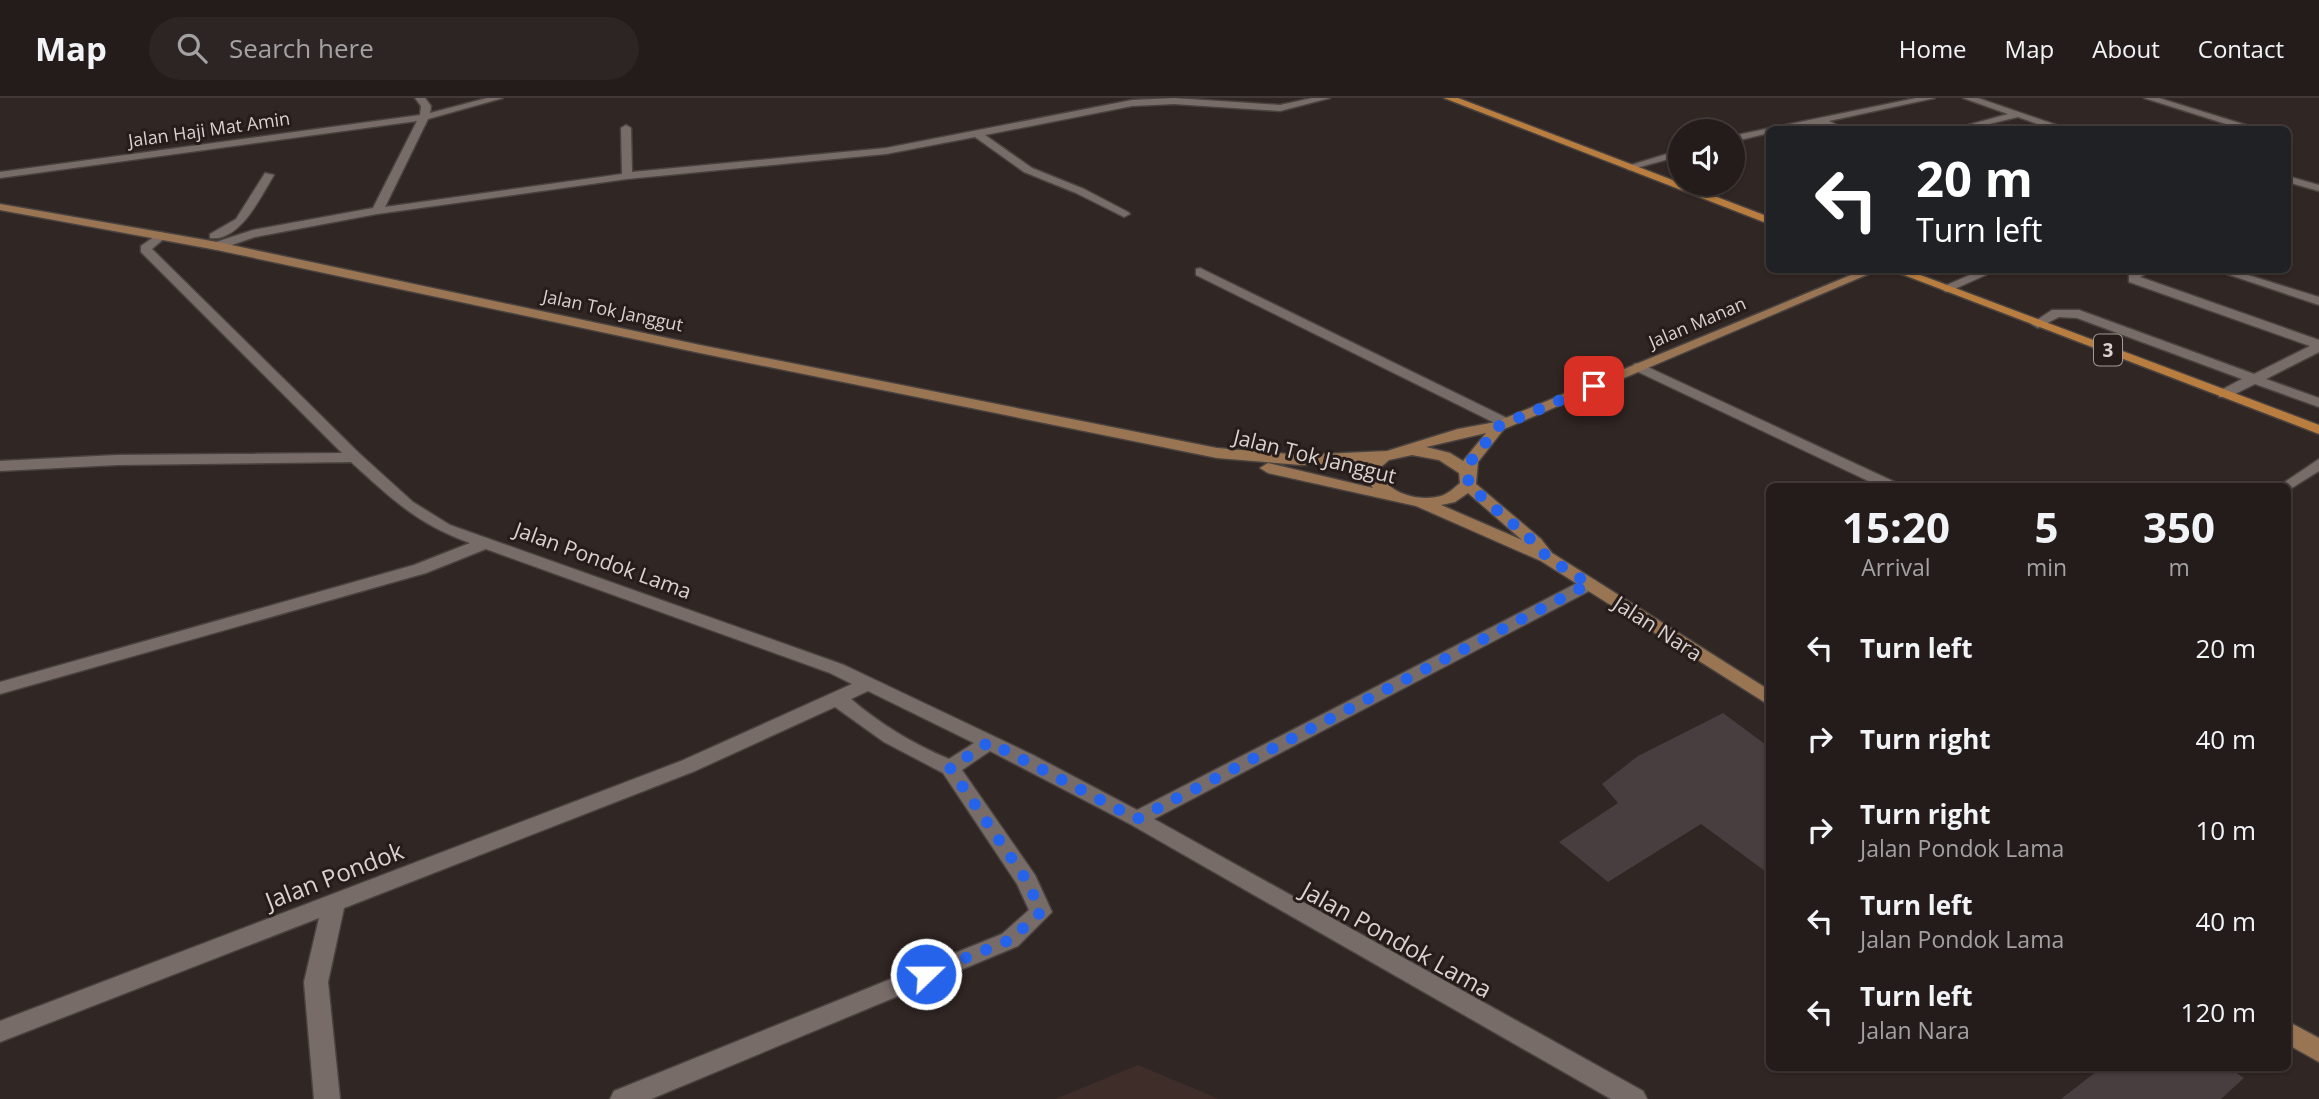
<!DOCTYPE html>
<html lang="en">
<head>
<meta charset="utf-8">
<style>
  body { margin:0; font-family:"Open Sans",sans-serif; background:#2c2523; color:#f1f3f6; height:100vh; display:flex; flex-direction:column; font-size:26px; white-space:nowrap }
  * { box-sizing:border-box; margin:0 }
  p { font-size:23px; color:#a3a1a2 }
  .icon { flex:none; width:38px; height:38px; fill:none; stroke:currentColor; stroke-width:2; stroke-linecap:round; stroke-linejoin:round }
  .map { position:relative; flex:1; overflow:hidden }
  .details { position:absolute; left:1766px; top:385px; width:525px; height:588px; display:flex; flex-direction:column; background:#241c1a; border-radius:10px; box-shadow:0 2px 5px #0004,0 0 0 2px #413a39 }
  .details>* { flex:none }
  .top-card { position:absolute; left:1766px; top:28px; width:525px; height:147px; border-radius:10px; box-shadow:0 2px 5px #0004,0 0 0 2px #413a39; background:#202124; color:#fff; overflow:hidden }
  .controls { position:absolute; left:1668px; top:21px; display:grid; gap:14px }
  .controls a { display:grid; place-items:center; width:77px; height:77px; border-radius:50%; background:#241c1a; box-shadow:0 2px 5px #0004,0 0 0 2px #413a39; font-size:35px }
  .pin { position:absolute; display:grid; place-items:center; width:60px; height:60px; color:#fff; margin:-30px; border-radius:14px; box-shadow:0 4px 10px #0006 }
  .me { position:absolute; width:77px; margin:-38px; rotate:68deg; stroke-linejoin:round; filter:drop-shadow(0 0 5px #0008) }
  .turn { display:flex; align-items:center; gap:24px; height:147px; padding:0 35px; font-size:32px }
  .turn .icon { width:91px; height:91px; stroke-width:2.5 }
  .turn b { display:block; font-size:49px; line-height:60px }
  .eta { display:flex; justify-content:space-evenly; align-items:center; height:119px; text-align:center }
  .eta b { font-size:42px; font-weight:700; line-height:49px }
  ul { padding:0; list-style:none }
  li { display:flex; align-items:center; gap:21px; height:91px; padding:0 35px }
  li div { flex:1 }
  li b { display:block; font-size:26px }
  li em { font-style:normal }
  header { display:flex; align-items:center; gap:42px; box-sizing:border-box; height:98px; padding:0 35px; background:#241c1a; border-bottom:2px solid #413a39 }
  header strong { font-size:33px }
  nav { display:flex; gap:38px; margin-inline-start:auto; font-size:24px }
  .search { width:490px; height:63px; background:#2c2523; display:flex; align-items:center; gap:18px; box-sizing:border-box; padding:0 24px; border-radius:38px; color:#a3a1a2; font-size:26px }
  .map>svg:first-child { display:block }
</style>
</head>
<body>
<header>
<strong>Map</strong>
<div class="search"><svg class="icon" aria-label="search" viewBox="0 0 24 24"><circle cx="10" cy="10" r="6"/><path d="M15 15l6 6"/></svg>Search here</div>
<nav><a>Home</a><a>Map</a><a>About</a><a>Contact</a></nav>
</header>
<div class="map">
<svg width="2319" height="1001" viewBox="0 0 2319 1001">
  <rect width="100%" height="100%" fill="#302623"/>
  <path fill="#3e2d29" d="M 1138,967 L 1219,1001 L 1055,1001 Z"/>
  <g fill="#483d3f">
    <path d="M 1723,615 L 1769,649 L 1769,776 L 1701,726 L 1608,784 L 1559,744 L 1618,705 L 1602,686 L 1638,658 Z"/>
    <path d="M 2101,970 L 2229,970 L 2244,980 L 2221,1001 L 2061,1001 Z"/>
  </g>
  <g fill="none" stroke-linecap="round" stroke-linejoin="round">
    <g stroke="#49423f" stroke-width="3">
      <g id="minor">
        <path d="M 415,0 L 425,0 L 431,8 L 430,15 L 487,0 L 503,0 L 428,21 L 385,109 L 622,76 L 621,30 L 626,27 L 631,30 L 632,74 L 886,50 L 1132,2 L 1174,0 L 1280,7 L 1312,0 L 1330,0 L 1280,13 L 1174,6 L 1132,8 L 985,37 L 1032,70 L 1084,91 L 1128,114 L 1130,116 L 1124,119 L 1076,95 L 1024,74 L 975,39 L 886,56 L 627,81 L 377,116 L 255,139 L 217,152 L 213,151 L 213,145 L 253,132 L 373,110 L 417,23 L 0,80 L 0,74 L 420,17 L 421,8 Z"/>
        <path d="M 1916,0 L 1935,0 L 1829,23 L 1847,32 C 1835,32 1823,26 1814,26 C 1799,28 1785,32 1769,32 L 1769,35 L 1732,44 L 1732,38 Z"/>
        <path d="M 1963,0 L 1978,0 L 2071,32 L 2054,32 L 2018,19 L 1968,31 L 1968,27 L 2008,16 Z"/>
        <path d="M 2144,0 L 2159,0 L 2262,32 L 2245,32 Z"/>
        <path d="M 1680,52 L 1680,58 L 1629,72 L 1624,69 Z"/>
        <path d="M 265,75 L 274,77 C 261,98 240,144 210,140 L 210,136 L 236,121 Z"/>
        <path d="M 2287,78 L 2319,87 L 2319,93 L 2287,84 Z"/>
        <path d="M 161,134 L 167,138 L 152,151 L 360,356 L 413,404 L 450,427 L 844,567 L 1033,657 L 1137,712 L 1583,482 L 1595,482 L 1598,486 L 1595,490 L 1154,721 L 1643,993 L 1647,1001 L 1611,1001 L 1130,726 L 990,653 L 962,672 L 1035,777 L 1052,814 L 1018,848 L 651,1001 L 610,1001 L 614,993 L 1002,836 L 1029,812 L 1017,786 L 943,675 L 884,644 L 835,609 L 695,673 L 344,810 L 328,884 L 340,1001 L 314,1001 L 304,884 L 319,820 L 0,944 L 0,923 L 681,663 L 852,586 L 830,575 L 486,451 L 426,475 L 0,596 L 0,584 L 414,467 L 470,445 C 417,426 392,401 351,364 L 117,367 L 0,373 L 0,363 L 117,357 L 342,355 L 141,154 L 141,148 ZM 868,593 L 974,645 L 949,661 C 913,646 880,626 851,601 Z"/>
        <path d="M 1200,170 L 1511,322 L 1513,325 L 1511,328 L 1501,328 L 1196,177 L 1196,171 Z"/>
        <path d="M 1981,172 L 1997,172 L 1950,193 L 1946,194 L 1940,190 Z"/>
        <path d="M 2136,172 L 2153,172 L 2140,179 L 2319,242 L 2319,254 L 2266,281 L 2319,300 L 2319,309 L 2255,286 L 2229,299 L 2219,299 L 2219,293 L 2242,281 L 2077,220 L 2059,219 L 2038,230 L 2031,226 L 2052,212 L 2079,212 L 2254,276 L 2310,248 L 2129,184 L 2129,176 Z"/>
        <path d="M 2215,172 L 2232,172 L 2319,199 L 2319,207 Z"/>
        <path d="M 1639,265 L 1897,385 L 1899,388 L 1879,388 L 1634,272 L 1634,266 Z"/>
        <path d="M 2319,361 L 2319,373 L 2287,393 L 2287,388 L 2279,388 Z"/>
      </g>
    </g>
    <g stroke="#49423f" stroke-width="3">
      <g id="secondary">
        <path d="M 0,106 L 217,144 L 700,247 L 1217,350 L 1301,357 L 1387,353 L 1458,331 L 1496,324 L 1863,172 L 1878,172 L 1504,331 L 1478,364 L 1476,386 L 1541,441 L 1552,455 L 1769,592 L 1769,607 L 1541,463 L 1416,408 L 1268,375 L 1260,370 L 1268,365 L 1373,390 L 1366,381 L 1364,369 L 1369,364 L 1301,367 L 1217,360 L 700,255 L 217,152 L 0,112 ZM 1486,335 L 1463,363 L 1450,355 L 1426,349 ZM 1412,357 L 1439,362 L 1459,375 L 1460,385 C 1454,390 1448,396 1441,398 C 1419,404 1384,396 1380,370 L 1389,362 ZM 1468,395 L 1522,442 L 1441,407 L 1455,404 Z"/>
        <path d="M 2287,923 L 2319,940 L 2319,964 L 2287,946 Z"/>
      </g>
    </g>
    <g stroke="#49423f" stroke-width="3">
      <g id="primary">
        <path d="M 1444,0 L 1458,0 L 1769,119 L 1769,126 Z"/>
        <path d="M 1891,172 L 1907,172 L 2319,327 L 2319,336 Z"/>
      </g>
    </g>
    <use href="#minor" fill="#786c69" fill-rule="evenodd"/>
    <use href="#secondary" fill="#997554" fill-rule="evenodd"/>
    <use href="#primary" fill="#b97e3f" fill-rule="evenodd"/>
  </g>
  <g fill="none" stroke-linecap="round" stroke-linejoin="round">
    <path stroke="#2563eb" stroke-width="12" stroke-dasharray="0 21.6" d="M 926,876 L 1010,842 L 1041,814 L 1027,783 L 950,670 L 989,644 L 1137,721 L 1589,486 L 1547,459 L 1535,445 L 1468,387 L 1470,364 L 1499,328 L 1594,288"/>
  </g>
  <g text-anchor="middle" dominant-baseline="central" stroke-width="6" stroke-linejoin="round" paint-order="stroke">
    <g font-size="18" fill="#d9d2d0" stroke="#261c1a">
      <text transform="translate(209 31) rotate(-8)">Jalan Haji Mat Amin</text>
      <text transform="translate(613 212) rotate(12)">Jalan Tok Janggut</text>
      <text transform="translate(1697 224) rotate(-23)">Jalan Manan</text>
    </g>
    <rect fill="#261c1a" stroke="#a39b99" stroke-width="2" x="2094" y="236.5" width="28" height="31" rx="5"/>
    <g font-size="19" font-weight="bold" fill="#d9d2d0">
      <text x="2108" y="252">3</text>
    </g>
    <g font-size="21" fill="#d9d2d0" stroke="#261c1a">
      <text transform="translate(1315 358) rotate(14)">Jalan Tok Janggut</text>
      <text transform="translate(603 462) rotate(20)">Jalan Pondok Lama</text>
      <text transform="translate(1658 530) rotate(33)">Jalan Nara</text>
    </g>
    <g font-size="24" fill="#d9d2d0" stroke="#261c1a">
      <text transform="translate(334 777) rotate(-21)">Jalan Pondok</text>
      <text transform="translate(1397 841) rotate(29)">Jalan Pondok Lama</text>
    </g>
  </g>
</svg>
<div class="controls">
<a><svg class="icon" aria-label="sound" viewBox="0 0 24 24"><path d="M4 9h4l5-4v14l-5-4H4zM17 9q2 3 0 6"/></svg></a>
</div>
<div class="pin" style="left:1594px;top:288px;background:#d93025"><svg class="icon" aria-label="arrive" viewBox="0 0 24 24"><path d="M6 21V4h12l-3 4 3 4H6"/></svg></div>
<svg class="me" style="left:926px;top:876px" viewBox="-20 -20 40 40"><circle r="17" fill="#2563eb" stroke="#fff" stroke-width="3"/><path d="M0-11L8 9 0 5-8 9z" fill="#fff"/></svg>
<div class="top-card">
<div class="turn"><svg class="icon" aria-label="left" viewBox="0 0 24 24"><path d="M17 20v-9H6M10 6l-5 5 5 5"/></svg><div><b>20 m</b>Turn left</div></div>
</div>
<section class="details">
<div class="eta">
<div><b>15:20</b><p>Arrival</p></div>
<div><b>5</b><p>min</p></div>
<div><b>350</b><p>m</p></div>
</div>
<ul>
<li><svg class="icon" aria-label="left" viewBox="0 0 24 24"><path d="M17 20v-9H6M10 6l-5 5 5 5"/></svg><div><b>Turn left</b></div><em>20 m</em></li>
<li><svg class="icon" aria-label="right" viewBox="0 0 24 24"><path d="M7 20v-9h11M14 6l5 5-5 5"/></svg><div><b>Turn right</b></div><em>40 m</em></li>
<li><svg class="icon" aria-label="right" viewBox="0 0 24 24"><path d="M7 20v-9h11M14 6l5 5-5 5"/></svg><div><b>Turn right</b><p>Jalan Pondok Lama</p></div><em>10 m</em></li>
<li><svg class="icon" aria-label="left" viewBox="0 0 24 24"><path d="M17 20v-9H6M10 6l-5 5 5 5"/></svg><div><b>Turn left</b><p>Jalan Pondok Lama</p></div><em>40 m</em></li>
<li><svg class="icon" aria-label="left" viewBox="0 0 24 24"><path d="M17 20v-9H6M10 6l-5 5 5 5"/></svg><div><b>Turn left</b><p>Jalan Nara</p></div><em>120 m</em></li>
</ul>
</section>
</div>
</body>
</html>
